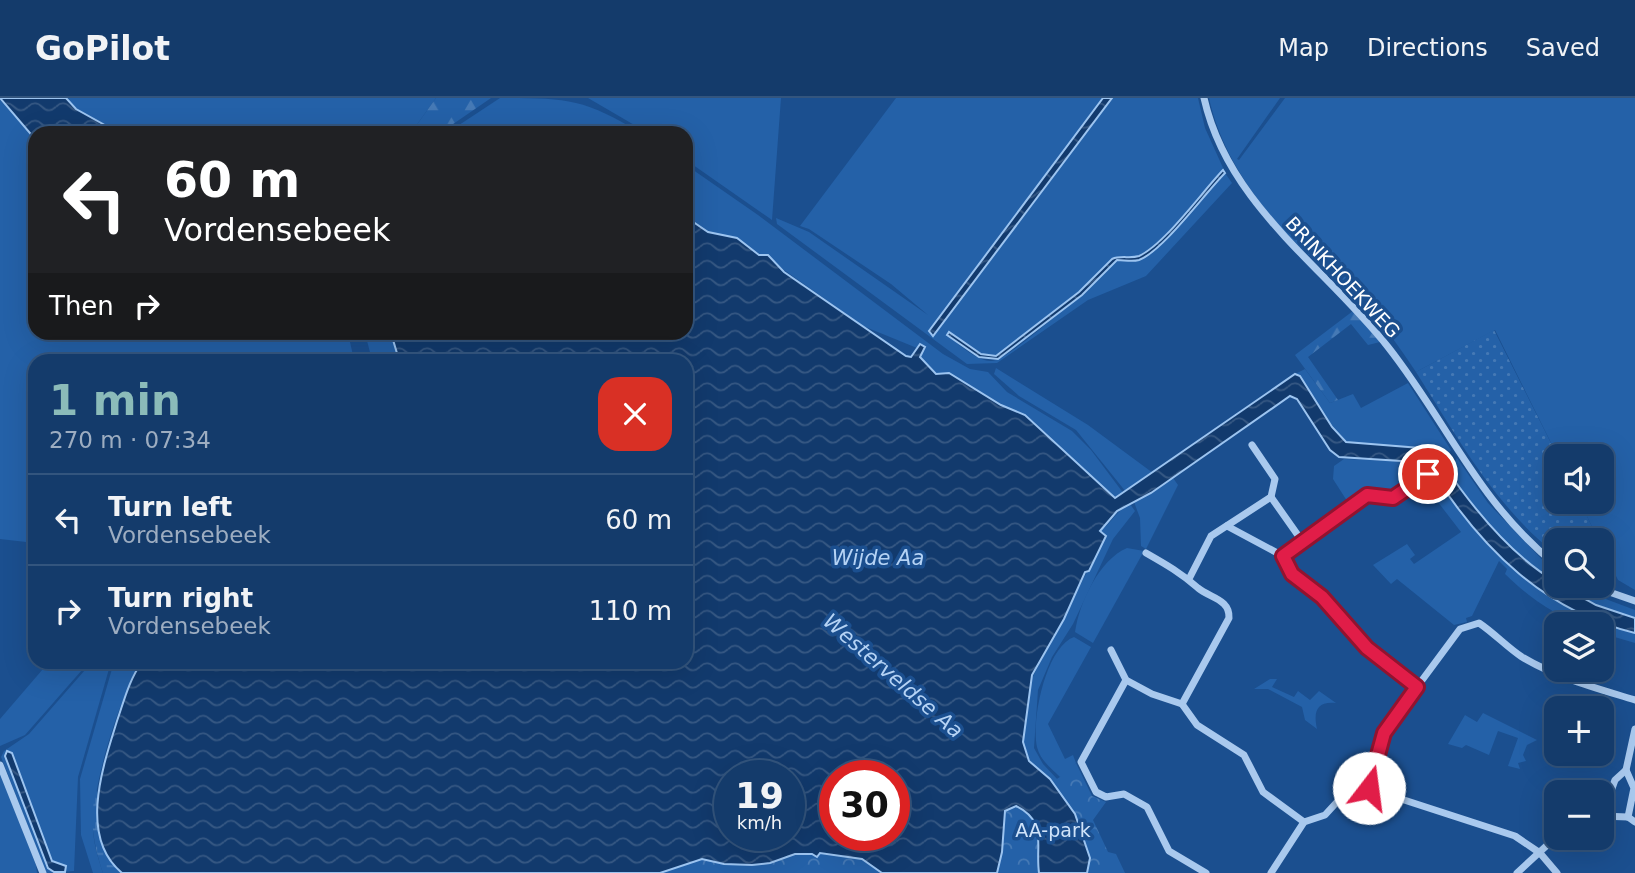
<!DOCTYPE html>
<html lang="en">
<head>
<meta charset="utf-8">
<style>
  body { margin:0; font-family:"DejaVu Sans",sans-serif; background:#1d4271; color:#f1f3f6; height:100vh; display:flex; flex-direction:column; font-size:26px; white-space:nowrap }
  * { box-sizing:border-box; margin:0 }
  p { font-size:23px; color:#9dadc1 }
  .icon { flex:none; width:38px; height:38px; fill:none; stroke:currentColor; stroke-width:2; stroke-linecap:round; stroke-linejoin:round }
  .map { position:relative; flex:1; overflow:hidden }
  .panel { position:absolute; left:28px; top:256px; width:665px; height:315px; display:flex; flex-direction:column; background:#143b6b; border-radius:21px; box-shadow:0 7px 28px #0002,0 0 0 2px #33557e }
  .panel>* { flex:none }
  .banner { position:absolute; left:28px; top:28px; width:665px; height:214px; border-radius:21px; box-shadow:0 7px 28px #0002,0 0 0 2px #33557e; background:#202124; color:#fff; overflow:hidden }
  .fabs { position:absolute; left:1544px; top:346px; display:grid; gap:14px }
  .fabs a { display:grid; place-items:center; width:70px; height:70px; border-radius:14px; background:#143b6b; box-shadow:0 7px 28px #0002,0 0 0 2px #33557e; font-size:35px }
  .speed { position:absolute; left:714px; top:662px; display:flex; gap:14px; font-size:35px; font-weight:700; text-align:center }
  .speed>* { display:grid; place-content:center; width:91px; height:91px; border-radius:50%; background:#143b6b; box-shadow:0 7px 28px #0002,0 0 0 2px #33557e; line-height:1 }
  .speed small { font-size:18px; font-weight:400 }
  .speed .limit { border:10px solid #d22; background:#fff; color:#111 }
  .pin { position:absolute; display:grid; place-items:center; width:60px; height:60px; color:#fff; margin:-30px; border:4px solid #fff; border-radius:50%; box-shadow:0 2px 7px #0007 }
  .me { position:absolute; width:77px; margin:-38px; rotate:15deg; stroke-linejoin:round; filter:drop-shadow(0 0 5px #0008) }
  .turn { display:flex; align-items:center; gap:24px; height:147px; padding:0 21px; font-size:32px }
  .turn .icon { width:91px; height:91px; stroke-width:2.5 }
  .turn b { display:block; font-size:49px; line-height:60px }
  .then { display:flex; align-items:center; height:66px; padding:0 21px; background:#0003; gap:14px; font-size:26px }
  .round { display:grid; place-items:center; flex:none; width:74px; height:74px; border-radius:21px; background:#1d4271 }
  .summary { display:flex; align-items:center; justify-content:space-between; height:119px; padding:0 21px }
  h1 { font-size:42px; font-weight:700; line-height:52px; color:#8bbbb9 }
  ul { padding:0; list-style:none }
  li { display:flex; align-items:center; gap:21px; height:91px; padding:0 21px; border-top:2px solid #33557e }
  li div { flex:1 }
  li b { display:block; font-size:26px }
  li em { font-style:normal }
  header { display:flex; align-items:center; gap:42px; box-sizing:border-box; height:98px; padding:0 35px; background:#143b6b; border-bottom:2px solid #33557e }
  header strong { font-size:33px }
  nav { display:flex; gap:38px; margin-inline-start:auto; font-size:24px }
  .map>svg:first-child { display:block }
</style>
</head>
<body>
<header>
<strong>GoPilot</strong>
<nav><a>Map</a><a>Directions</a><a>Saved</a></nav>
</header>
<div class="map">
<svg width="1635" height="775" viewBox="0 0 1635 775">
  <defs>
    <pattern id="forest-firs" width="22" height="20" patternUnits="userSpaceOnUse" patternTransform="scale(1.75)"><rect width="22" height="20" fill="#2461a8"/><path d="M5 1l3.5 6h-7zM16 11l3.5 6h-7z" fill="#4579b5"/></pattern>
    <pattern id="wetland-marsh" width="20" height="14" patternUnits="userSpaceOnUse" patternTransform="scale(1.75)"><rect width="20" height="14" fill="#2461a8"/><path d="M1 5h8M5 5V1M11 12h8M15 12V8" fill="none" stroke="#4579b5"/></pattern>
    <pattern id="park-crowns" width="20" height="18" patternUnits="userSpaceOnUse" patternTransform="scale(1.75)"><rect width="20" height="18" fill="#2461a8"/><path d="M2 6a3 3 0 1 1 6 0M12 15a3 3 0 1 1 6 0" fill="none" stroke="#4579b5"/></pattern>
    <pattern id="garden-dots" width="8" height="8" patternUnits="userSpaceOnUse" patternTransform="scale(1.75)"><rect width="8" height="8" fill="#2461a8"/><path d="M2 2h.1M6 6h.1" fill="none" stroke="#4579b5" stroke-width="1.8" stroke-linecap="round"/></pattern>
    <pattern id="water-waves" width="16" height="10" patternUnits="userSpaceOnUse" patternTransform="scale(1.75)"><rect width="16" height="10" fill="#123a6d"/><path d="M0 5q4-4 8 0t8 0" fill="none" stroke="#365883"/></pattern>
  </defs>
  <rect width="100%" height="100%" fill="#1b4f8f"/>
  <g fill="#2461a8">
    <path d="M 66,0 L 436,0 L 411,35 L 119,35 L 76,11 Z"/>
    <path d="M 500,0 C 565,0 584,0 640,35 L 447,35 Z"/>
    <path d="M 588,0 L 781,0 L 772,122 L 686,62 L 686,35 L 648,35 Z"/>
    <path d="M 896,0 L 1103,0 L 930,233 L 933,238 L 1112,0 L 1198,0 L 1205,30 L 1224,72 C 1202,94 1165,145 1139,157 C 1131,161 1121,158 1113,161 L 1079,194 L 996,258 L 986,258 L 947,235 C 954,244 978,264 992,263 C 1013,260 1099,180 1117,162 C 1124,162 1132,164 1139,161 C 1163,153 1206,95 1225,75 L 1232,85 L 1146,178 L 1088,202 L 997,265 L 967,266 L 777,126 L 776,120 L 809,134 L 928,217 L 891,186 L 809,131 L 800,128 Z"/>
    <path d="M 1209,0 L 1280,0 L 1237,61 L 1239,62 L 1285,0 L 1635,0 L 1635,492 L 1618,482 L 1580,404 L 1601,404 L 1601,359 L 1558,359 L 1495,232 L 1416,274 C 1398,247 1380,221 1356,198 C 1339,180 1317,166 1300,149 C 1259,110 1221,56 1209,0 Z"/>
    <path d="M 0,2 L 35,41 L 35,234 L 348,235 L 354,262 L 35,262 L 35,445 L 0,441 Z"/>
    <path d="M 686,67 L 758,117 L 943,256 L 970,271 L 988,274 L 1007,294 L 1072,333 L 1091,352 L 1124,396 L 1113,399 L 1038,328 L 949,275 L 937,276 L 920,259 L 920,246 L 917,250 L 863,228 L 770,162 L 732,139 L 708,134 L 686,119 Z"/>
    <path d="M 365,235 L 391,235 L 399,262 L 372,262 Z"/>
    <path d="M 996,270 L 1088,327 L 1153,375 L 1126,394 L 1076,332 L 1019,298 L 994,276 Z"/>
    <path d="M 1305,271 L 1330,305 L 1353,296 L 1361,310 L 1408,285 L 1451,352 L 1442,363 L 1433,351 L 1346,344 L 1332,329 L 1300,278 L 1295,276 Z"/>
    <path d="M 1457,360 L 1488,405 L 1556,476 L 1556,484 C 1511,457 1475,410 1445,369 L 1453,367 Z"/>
    <path d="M 1344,361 L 1417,364 L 1430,371 L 1393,397 L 1367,394 L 1349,406 L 1333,381 L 1334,368 Z"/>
    <path d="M 1434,376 C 1484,451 1545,512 1635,535 L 1635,545 L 1601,535 L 1601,527 C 1564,527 1531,501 1505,476 L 1507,471 L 1499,463 L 1472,518 L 1466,520 L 1467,524 L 1454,527 L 1397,481 L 1391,486 L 1373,467 L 1407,446 L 1415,457 L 1410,461 L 1414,466 L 1461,434 L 1424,386 Z"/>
    <path d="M 1173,380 L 1178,387 L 1146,451 L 1141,448 L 1140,420 L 1134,404 Z"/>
    <path d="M 1130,406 L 1135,413 L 1113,441 L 1073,526 L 1052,559 L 1038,592 L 1034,650 L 1043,666 L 1059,683 L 1048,686 L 1049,681 L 1033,667 L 1025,655 L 1023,644 L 1030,584 L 1106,437 L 1100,432 C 1113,425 1112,416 1130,406 Z"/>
    <path d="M 1127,450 L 1144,453 L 1093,545 L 1075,534 C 1079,505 1099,462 1127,450 Z"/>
    <path d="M 1562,488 L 1571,488 L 1635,512 L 1635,520 L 1596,507 Z"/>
    <path d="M 1074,539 L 1091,549 L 1048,626 L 1065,661 L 1073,657 L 1076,665 L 1065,678 L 1060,679 C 1051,670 1040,662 1037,649 C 1031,622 1046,549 1074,539 Z"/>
    <path d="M 49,564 L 89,564 L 25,637 L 0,648 L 0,621 Z"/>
    <path d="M 92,564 L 111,564 L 78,679 L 74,773 L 46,775 L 1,659 L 4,653 L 29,636 Z"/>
    <path d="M 114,564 L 142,564 C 120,596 92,688 93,728 C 93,744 98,760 103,775 L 93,775 L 81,737 L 80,681 Z"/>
    <path d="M 1270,581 L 1277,581 L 1272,589 L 1294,599 L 1298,593 L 1310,602 L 1319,593 L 1336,605 C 1317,603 1313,613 1317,631 L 1305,622 L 1302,609 L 1268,591 L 1254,591 Z"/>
    <path d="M 1483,615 L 1537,642 L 1527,647 L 1523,657 L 1526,663 L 1518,665 L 1520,671 L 1508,668 L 1518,640 L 1498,633 L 1489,657 L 1466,647 L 1462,650 L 1448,646 L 1465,617 L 1477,624 Z"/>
    <path d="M 0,675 L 36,767 L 37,775 L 0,775 Z"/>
  </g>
  <g fill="url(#forest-firs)">
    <path d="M 436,0 L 491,0 L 440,35 L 411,35 Z"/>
    <path d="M 1353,213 L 1380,244 L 1368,247 L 1351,226 L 1308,259 L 1338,302 L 1330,305 L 1295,257 Z"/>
  </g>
  <path fill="url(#wetland-marsh)" d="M 97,691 C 99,722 97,753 122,775 L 103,775 C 94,748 88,719 97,691 Z"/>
  <g fill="url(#park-crowns)">
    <path d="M 1076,665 L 1092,698 L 1106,704 L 1093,722 L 1108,754 L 1116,756 L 1125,775 L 965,775 L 1003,714 L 1060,679 Z"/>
    <path d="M 863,746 L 908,775 L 635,775 L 672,755 Z"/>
  </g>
  <path fill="url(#garden-dots)" d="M 1494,232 L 1558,359 L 1556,404 L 1580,404 L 1599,443 L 1556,443 L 1556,456 C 1496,410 1456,337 1416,274 Z"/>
  <g fill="url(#water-waves)" stroke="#9cc4f0" stroke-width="2" fill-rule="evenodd">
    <path d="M 0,0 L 66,0 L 76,11 L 119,35 L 35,35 L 35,41 Z"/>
    <path d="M 1103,0 L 1112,0 L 933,238 L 929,233 Z"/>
    <path d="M 1223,72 L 1225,75 C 1205,95 1163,153 1139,162 C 1132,164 1124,162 1117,162 L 1082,197 L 998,261 L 979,259 L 947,237 L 949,234 L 981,256 L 996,258 L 1079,194 L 1112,161 C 1121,157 1130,161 1139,158 C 1165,146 1202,94 1223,72 Z"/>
    <path d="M 686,119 L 708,134 L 737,140 L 759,157 L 768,157 L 784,174 L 906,258 L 911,259 L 920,246 L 925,249 L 920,259 L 936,276 L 949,275 L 1001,307 L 1025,317 L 1115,400 L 1295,276 L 1300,278 L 1332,329 L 1346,344 L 1433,351 L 1442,363 L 1430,371 L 1417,364 L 1339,359 L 1330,352 L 1297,301 L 1290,298 L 1151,395 L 1117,413 L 1100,433 L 1106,438 L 1089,473 L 1085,474 L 1064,521 L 1032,577 L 1023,644 L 1029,663 L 1050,681 L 1075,716 L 1090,760 L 1087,775 L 1039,775 C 1035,745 1048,724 1016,708 L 1005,713 L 1002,754 L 997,775 L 882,775 L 862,761 L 820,755 L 817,759 L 812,756 L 795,756 L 770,765 L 752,767 L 724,766 L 702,761 L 660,775 L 122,775 C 78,739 103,668 117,623 C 124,603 129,582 142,564 L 686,564 L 686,262 L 399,262 L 391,235 L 686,234 ZM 730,677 L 789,677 L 789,737 L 730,737 ZM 894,677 L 894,737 L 835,737 L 835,677 Z"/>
    <path d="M 1445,369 C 1473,410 1512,458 1556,484 L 1556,488 L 1562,488 L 1596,507 L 1635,520 L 1635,535 C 1545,513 1483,452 1434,376 Z"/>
    <path d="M 7,653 L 12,655 L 52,763 L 66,768 L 65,774 L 54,774 L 48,770 L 5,658 Z"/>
  </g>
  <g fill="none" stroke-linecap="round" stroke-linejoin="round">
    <g stroke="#a9c9ee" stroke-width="7">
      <path d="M 1204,0 C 1228,107 1324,168 1388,249 C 1448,325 1476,402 1556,467"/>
      <path d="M 1271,399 L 1302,443"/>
      <path d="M 1227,428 L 1283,458 L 1367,398 L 1393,400 L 1428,376"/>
      <path d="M 1146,455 C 1167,467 1181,475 1198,490 C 1210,500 1230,501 1229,520 L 1182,606"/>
      <path d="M 1283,458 L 1292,476 L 1322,499 L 1367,550 L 1417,589 L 1384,635 L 1369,690"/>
      <path d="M 1190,479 L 1211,438 L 1271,399 L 1275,381 L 1252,347"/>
      <path d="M 1592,488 L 1635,503"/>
      <path d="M 1111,552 L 1126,582 L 1152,596 L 1182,606 L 1197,627 L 1244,657 L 1263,694 L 1304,724"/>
      <path d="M 1126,582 L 1081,664 L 1096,694 L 1106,699 L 1124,696 L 1147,709 L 1169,753 L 1206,775"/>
      <path d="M 1417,589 L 1460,531 L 1479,525 C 1494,535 1508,550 1522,559 C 1557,580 1596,590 1635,602"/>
      <path d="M 0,667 L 43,775"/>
      <path d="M 1626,672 L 1634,690 L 1628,719"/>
      <path d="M 1601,718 L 1628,719 L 1635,724"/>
      <path d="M 1602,718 L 1615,682 L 1626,672 L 1635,631"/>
      <path d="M 1271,775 L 1304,724 L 1325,717 L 1347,693 L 1361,688 L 1515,738 L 1540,755 L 1557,775"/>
      <path d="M 1517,775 L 1556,739"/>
    </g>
  </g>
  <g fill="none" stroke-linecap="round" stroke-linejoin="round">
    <g stroke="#92132f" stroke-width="18">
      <path id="route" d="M 1369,690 L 1384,635 L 1417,589 L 1367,550 L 1322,499 L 1292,476 L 1283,458 L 1367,397 L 1393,400 L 1428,376"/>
    </g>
    <use href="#route" stroke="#e11d48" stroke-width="12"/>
  </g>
  <g text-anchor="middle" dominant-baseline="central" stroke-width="7" stroke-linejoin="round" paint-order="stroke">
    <g font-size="19" fill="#fff" stroke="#1b4f8f">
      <text transform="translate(1343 179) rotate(47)">BRINKHOEKWEG</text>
    </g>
    <g font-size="19" fill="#cfe3fa" stroke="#1b4f8f">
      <text x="1053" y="732">AA-park</text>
    </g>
    <g font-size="21" font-style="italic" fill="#b5d3f5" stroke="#1b4f8f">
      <text x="878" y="460">Wijde Aa</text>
      <text transform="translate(893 578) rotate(41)">Westerveldse Aa</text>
    </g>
  </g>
</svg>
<div class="fabs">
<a><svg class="icon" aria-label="sound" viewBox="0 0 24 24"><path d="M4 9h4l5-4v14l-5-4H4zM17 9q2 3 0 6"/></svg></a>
<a><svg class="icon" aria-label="search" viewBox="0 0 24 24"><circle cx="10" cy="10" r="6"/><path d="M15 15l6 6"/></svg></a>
<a><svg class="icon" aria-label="layers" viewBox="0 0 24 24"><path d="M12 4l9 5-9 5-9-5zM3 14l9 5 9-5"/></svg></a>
<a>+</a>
<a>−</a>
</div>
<div class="speed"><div>19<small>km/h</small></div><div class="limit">30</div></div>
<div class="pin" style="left:1428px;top:376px;background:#d93025"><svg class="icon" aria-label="arrive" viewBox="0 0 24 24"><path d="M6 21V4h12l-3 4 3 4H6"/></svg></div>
<svg class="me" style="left:1369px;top:690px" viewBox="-20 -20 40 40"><circle r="19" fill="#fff"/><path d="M0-13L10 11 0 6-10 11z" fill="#e11d48"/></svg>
<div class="banner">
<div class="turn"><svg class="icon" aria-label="left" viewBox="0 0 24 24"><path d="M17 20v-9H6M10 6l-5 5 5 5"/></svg><div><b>60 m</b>Vordensebeek</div></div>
<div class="then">Then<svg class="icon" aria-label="right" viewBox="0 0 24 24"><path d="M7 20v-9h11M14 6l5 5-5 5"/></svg></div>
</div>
<section class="panel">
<div class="summary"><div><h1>1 min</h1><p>270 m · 07:34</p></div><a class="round" style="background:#d93025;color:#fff"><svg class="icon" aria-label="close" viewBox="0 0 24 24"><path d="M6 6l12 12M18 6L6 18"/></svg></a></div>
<ul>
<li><svg class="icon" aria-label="left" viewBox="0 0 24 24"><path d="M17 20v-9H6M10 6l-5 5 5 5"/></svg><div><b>Turn left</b><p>Vordensebeek</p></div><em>60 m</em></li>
<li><svg class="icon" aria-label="right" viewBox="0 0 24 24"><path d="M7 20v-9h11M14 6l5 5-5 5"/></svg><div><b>Turn right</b><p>Vordensebeek</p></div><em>110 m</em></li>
</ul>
</section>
</div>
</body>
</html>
